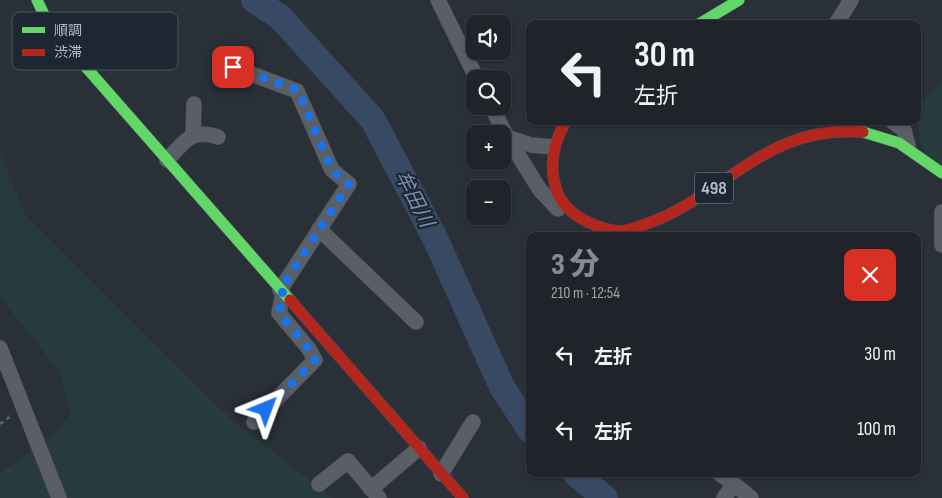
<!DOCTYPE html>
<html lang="ja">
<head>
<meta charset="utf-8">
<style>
  body { margin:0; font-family:"Sofia Sans Condensed","Noto Sans JP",sans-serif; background:#2d3036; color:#f1f3f6; height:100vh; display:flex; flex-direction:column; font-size:19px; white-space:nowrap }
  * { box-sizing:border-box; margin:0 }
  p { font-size:16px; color:#a2a4a8 }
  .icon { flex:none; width:28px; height:28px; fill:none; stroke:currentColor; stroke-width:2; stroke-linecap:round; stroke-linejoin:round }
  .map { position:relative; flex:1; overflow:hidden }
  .panel { position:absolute; left:526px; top:232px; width:395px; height:245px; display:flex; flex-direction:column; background:#20242a; border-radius:10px; box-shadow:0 1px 4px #0004,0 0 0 1px #3d4147 }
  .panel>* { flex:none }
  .top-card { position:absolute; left:526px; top:20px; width:395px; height:105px; border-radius:10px; box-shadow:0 1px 4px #0004,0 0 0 1px #3d4147; background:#20242a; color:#f1f3f6; overflow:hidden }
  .tools { position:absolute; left:466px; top:15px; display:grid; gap:10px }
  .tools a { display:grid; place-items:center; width:45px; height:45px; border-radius:10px; background:#20242a; box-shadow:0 1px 4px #0004,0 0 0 1px #3d4147; font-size:25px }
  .pin { position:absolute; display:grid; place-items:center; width:42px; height:42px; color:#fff; margin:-21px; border-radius:10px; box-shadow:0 2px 8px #0006 }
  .me { position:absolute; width:55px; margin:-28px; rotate:44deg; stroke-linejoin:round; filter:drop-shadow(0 0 4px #0008) }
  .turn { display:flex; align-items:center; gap:18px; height:105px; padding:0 25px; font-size:22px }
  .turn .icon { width:65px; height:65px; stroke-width:2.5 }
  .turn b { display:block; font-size:35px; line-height:42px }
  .round { display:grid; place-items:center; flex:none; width:52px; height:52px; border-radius:10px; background:#2d3036 }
  .summary { display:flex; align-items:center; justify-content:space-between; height:85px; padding:0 25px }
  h1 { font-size:30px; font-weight:800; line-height:38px; color:#848b96 }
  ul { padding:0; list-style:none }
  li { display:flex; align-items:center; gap:15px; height:75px; padding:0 25px }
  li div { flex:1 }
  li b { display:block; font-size:19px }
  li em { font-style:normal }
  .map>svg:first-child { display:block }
</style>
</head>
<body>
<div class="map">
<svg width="942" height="498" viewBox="0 0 942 498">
  <rect width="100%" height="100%" fill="#2a3038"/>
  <g fill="#273a3e">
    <path d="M 942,80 L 942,173 C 923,161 912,129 920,107 C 923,98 936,88 942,80 Z"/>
    <path d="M 0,153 L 26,216 L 235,423 L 333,498 L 0,498 L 0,473 L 58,432 L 70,413 L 59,371 L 0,297 Z"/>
  </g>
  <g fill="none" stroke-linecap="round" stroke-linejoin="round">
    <g stroke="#384963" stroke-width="26">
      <path d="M 254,0 L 280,17 L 373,120 L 435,238 L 502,387 L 530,430"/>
      <path d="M 576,474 L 605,498"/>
    </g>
    <g stroke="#484c53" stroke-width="16">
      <g id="street">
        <path d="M 438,0 L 477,79"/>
        <path d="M 836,24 L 851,0"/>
        <path d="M 233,67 L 297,91 L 332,170 L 349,184 L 280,290"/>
        <path d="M 491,106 L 507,137 L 531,145 L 553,147"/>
        <path d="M 892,121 L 904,130 L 908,146"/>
        <path d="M 193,135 L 194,104"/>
        <path d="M 507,137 L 540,190 L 558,209"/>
        <path d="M 167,160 C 185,142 190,128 218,137"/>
        <path d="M 942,212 L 942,245"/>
        <path d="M 319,229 L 416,322"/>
        <path d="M 0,348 L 59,498"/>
        <path d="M 254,422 L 315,360 L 309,349 L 279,313 L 283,293"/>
        <path d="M 441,474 L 473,422"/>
        <path d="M 720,474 L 734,484"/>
        <path d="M 319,484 L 348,461 L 379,498"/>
        <path d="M 371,489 L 419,448"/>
        <path d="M 724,498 L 734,484 L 751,498"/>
      </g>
    </g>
    <g stroke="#484c53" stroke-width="12">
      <g id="fast">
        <path d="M 37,0 L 49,25 L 290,300"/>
        <path d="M 699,24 L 739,0"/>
        <path d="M 863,132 L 899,143 L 942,173"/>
      </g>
    </g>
    <g stroke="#484c53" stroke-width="12">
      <g id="jam">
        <path d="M 566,121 C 553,143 548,169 558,194 C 564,207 575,216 588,222 C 598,227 609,231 621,231 C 628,231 635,228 643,225 C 697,208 736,164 788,143 C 812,133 837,130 863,132"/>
        <path d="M 290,300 L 463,498"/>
      </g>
    </g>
    <path stroke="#5d636a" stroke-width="2.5" stroke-dasharray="4 4" stroke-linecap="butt" d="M 0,424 L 11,416"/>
    <use href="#street" stroke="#5a5e66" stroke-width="15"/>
    <use href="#fast" stroke="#63d668" stroke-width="11"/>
    <use href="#jam" stroke="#b3261e" stroke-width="11"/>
  </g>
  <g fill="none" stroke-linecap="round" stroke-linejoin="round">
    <path stroke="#1a73e8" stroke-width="9" stroke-dasharray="0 16.2" d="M 233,67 L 298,90 L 332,170 L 349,184 L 280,290 L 283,293 L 279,313 L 309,349 L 315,360 L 266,409"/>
  </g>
  <g text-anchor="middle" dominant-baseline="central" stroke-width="4.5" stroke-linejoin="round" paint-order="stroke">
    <rect fill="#1d2633" stroke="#878f9c" stroke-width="1" x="695" y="172.5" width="38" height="31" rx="4"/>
    <g font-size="18" font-weight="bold" fill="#b4bcc9">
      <text x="714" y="188">498</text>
    </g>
    <g font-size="20" font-style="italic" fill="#7c92b1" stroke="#1d2633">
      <text transform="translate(414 199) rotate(63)">牟田川</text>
    </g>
  </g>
  <rect x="12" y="12" width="166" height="58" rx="8" fill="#1d2633" stroke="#4a5360" stroke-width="1"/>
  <rect x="22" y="27" width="23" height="6" fill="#63d668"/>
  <rect x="22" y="49" width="23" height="7" fill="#b3261e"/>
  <g font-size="14" fill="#b4bcc9">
    <text x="54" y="35">順調</text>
    <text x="54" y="57">渋滞</text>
  </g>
</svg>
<div class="tools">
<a><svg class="icon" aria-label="sound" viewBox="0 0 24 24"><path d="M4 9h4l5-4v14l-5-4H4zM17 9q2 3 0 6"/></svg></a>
<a><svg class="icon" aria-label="search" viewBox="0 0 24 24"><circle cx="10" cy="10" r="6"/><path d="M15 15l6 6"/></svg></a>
<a>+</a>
<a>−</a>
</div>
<div class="pin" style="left:233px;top:67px;background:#d93025"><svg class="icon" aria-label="arrive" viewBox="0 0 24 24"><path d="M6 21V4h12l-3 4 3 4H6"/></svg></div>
<svg class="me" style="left:266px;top:409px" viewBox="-20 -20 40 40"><path d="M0-17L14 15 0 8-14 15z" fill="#1a73e8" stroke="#fff" stroke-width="4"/></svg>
<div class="top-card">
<div class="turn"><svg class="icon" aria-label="left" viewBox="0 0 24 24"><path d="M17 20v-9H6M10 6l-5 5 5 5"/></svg><div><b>30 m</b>左折</div></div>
</div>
<section class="panel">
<div class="summary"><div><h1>3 分</h1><p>210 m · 12:54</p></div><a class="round" style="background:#d93025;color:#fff"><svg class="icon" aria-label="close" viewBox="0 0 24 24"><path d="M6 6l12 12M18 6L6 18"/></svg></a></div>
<ul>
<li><svg class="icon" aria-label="left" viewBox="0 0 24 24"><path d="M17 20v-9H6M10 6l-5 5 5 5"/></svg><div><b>左折</b></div><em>30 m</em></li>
<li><svg class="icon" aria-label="left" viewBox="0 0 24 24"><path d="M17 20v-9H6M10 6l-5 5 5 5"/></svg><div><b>左折</b></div><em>100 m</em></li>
</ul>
</section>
</div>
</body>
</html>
